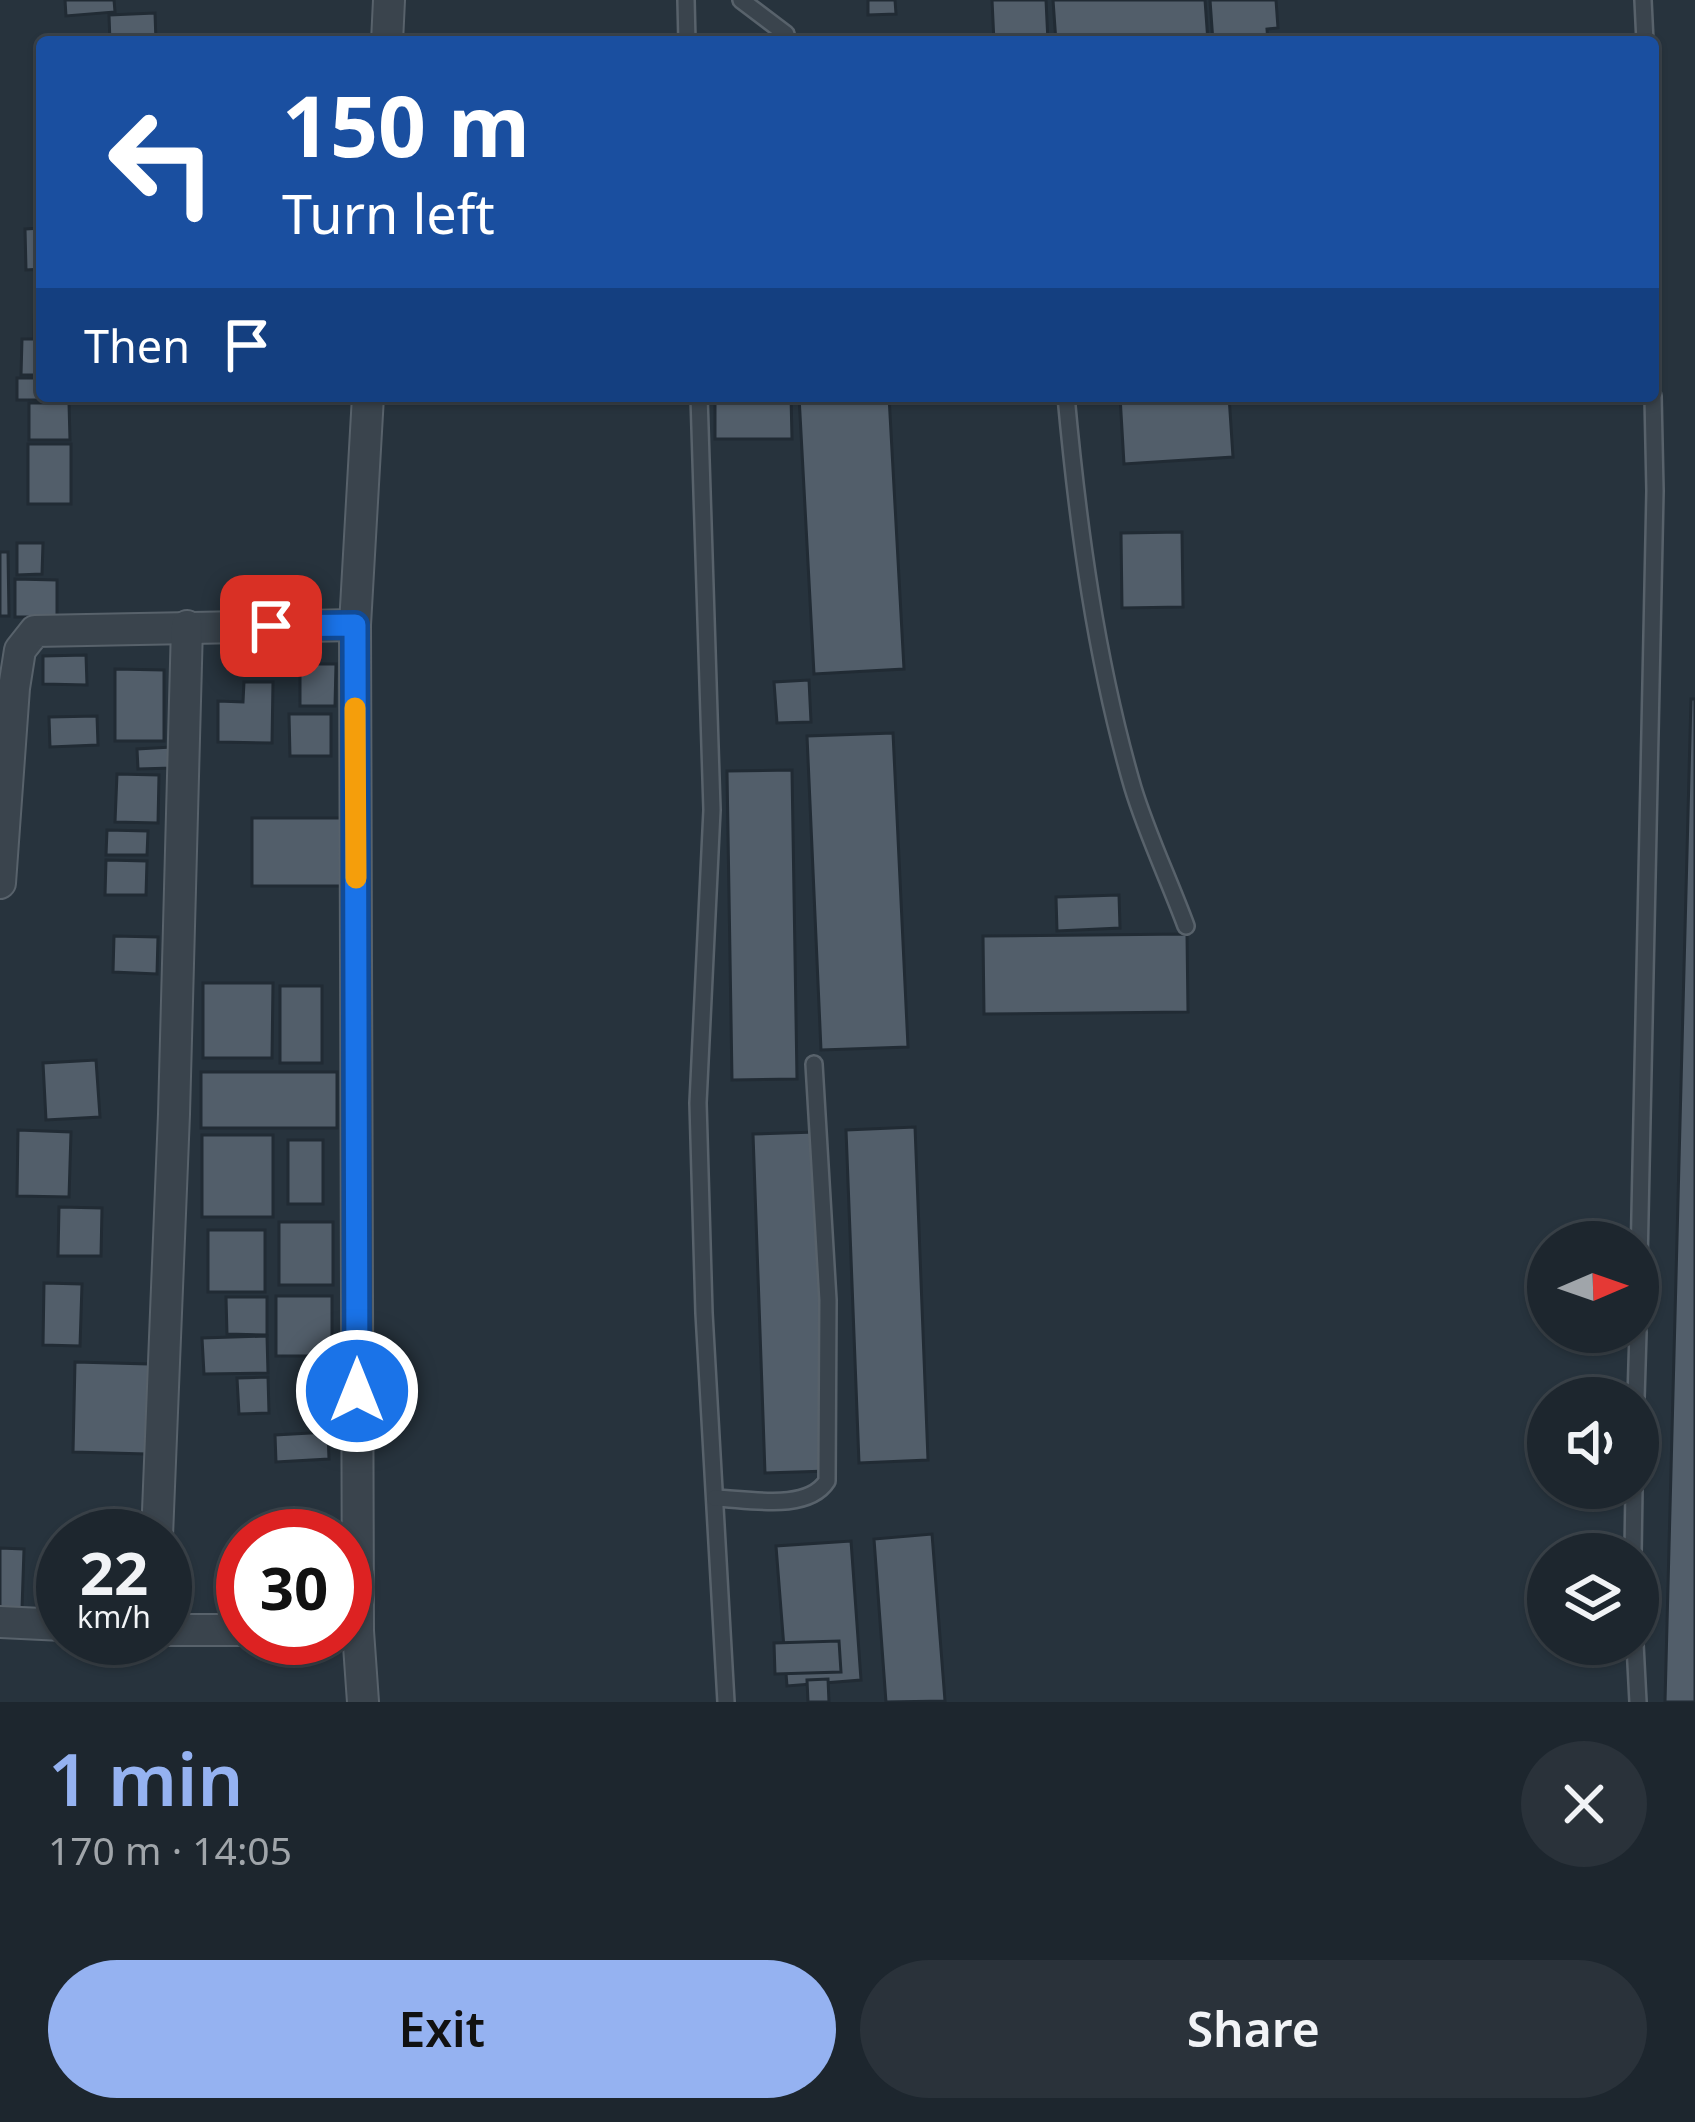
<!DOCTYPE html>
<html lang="en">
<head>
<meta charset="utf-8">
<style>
  body { margin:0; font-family:"Noto Sans",sans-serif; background:#2a323a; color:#f1f3f6; height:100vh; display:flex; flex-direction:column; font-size:45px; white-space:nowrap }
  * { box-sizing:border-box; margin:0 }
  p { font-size:39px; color:#a0a5aa }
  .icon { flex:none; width:66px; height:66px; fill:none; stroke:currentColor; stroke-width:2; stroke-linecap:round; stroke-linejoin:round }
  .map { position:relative; height:1702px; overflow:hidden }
  .drawer { display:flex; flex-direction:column; background:#1d262e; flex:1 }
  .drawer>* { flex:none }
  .top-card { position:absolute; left:36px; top:36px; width:1623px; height:366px; border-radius:12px; box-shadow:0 3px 9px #0004,0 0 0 3px #3b434a; background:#1a4fa0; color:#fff; overflow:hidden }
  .needle { width:78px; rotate:88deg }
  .controls { position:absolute; left:1527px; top:1221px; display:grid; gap:24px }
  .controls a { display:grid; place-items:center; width:132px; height:132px; border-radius:50%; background:#1d262e; box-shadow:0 3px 9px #0004,0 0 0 3px #3b434a; font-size:60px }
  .speed { position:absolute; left:36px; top:1509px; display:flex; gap:24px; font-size:60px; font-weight:700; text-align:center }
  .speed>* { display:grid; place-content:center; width:156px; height:156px; border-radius:50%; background:#1d262e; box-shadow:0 3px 9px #0004,0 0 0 3px #3b434a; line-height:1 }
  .speed small { font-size:30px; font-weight:400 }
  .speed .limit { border:18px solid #d22; background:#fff; color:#111 }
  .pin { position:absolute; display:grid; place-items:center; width:102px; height:102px; color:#fff; margin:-51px; border-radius:24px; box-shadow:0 6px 18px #0006 }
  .me { position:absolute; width:132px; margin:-66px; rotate:0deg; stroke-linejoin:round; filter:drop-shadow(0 0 9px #0008) }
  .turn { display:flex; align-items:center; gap:42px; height:252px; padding:0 48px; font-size:54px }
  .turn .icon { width:156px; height:156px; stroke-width:2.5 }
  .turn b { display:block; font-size:84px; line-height:102px }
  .then { display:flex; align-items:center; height:114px; padding:0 48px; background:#0003; gap:24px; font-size:45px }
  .round { display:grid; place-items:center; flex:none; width:126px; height:126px; border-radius:63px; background:#2a323a }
  .summary { display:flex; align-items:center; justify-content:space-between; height:204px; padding:0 48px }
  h1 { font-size:72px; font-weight:600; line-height:90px; color:#95b2f1 }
  .action { display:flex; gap:24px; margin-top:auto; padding:24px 48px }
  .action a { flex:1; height:138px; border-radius:72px; background:#95b2f1; color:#111; font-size:48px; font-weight:600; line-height:138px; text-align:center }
  .action a+a { background:#2a323a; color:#f1f3f6 }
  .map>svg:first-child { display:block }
</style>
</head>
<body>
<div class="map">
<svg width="1695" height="1702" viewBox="0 0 1695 1702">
  <rect width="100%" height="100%" fill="#27333d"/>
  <g fill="#525e6a" stroke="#212b34" stroke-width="3">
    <path d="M 65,0 L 114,0 L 115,12 L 66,16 Z"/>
    <path d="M 868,0 L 895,0 L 896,14 L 868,15 Z"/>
    <path d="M 992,0 L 1046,0 L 1048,42 L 994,42 Z"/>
    <path d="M 1053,0 L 1205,0 L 1208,42 L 1056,42 Z"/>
    <path d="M 1210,0 L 1276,0 L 1278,28 L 1267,29 L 1268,42 L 1213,42 Z"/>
    <path d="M 155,13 L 156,42 L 110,42 L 109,15 Z"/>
    <path d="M 42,228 L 42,269 L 26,270 L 25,229 Z"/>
    <path d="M 35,286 L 42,286 L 42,339 L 34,339 Z"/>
    <path d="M 22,339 L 42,339 L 42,375 L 21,375 Z"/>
    <path d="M 17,378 L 42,378 L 42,396 L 79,396 L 79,400 L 17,400 Z"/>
    <path d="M 715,396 L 791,396 L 792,439 L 715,439 Z"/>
    <path d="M 799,396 L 889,396 L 904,669 L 814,674 Z"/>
    <path d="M 1120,396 L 1229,396 L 1233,457 L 1124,464 Z"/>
    <path d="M 29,403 L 69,403 L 70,440 L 29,440 Z"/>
    <rect x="28" y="444" width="43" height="60"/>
    <path d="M 1182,532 L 1183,607 L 1122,608 L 1121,533 Z"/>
    <path d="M 17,543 L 43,543 L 42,574 L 17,575 Z"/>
    <path d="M 0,552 L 8,552 L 9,616 L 0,616 Z"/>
    <path d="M 15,579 L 57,580 L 57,617 L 15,617 Z"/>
    <path d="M 86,655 L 87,685 L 43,684 L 43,656 Z"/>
    <path d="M 300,664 L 336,664 L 335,706 L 300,706 Z"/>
    <path d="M 115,669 L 164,670 L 164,741 L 115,741 Z"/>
    <path d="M 809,680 L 811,722 L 777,723 L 774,682 Z"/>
    <path d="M 244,682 L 273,682 L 272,743 L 218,742 L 218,701 L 243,702 Z"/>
    <path d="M 1691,699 L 1695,699 L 1695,1702 L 1665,1702 Z"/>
    <path d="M 289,714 L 331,714 L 331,756 L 290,756 Z"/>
    <path d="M 97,716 L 98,745 L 50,747 L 49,717 Z"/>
    <path d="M 893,733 L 908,1047 L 821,1050 L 807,736 Z"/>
    <path d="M 172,747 L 173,768 L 138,769 L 137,749 Z"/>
    <path d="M 792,770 L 797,1079 L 732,1080 L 727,771 Z"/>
    <path d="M 117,774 L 159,775 L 158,823 L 115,822 Z"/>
    <rect x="252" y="818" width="89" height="68"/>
    <path d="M 107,830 L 148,831 L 147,855 L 106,855 Z"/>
    <path d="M 106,860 L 147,861 L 146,895 L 105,895 Z"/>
    <path d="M 1119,895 L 1120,928 L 1057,931 L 1056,897 Z"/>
    <path d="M 1187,934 L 1188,1012 L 984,1014 L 983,936 Z"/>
    <path d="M 114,936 L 158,937 L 157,974 L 113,972 Z"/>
    <path d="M 203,983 L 273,983 L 272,1058 L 203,1058 Z"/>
    <rect x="280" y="986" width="42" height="77"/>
    <path d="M 96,1060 L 100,1117 L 46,1120 L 43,1063 Z"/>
    <rect x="201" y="1072" width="136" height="56"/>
    <path d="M 915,1127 L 928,1460 L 859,1463 L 846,1130 Z"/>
    <path d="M 18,1130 L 71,1132 L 69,1197 L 17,1196 Z"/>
    <path d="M 816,1132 L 828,1471 L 765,1473 L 753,1134 Z"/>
    <rect x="202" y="1135" width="71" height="82"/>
    <rect x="288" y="1140" width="35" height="64"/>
    <path d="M 59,1207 L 102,1208 L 101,1256 L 58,1256 Z"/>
    <rect x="279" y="1222" width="54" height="63"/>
    <rect x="208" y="1230" width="57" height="62"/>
    <path d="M 44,1283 L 82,1284 L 80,1346 L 43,1345 Z"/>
    <rect x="276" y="1296" width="56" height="60"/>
    <path d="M 226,1297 L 267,1297 L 267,1335 L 227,1334 Z"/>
    <path d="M 267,1336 L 268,1373 L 204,1374 L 202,1338 Z"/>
    <path d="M 75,1362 L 149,1364 L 147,1454 L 73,1452 Z"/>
    <path d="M 268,1377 L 269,1413 L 239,1414 L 237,1378 Z"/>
    <path d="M 328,1432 L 329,1459 L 276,1462 L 275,1435 Z"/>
    <path d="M 88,1521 L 140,1522 L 139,1536 L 87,1536 Z"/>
    <path d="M 932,1534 L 945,1701 L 886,1702 L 874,1539 Z"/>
    <path d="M 851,1541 L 861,1680 L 787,1686 L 776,1546 Z"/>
    <path d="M 0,1548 L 24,1549 L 22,1609 L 0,1608 Z"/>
    <path d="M 839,1641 L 841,1672 L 775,1674 L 774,1643 Z"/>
    <path d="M 828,1679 L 829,1702 L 808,1702 L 807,1680 Z"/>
  </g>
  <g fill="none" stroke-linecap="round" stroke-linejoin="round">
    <g stroke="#58626b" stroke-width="20">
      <g id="service">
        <path d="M 686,0 L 687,42"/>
        <path d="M 741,0 L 786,34 L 787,42"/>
        <path d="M 1643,0 L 1645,42"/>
        <path d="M 699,396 L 712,810 L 698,1103 L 704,1313 L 726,1702"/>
        <path d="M 1066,396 C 1078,527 1096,661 1133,788 C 1147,834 1169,880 1186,926"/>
        <path d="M 1638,1312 L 1655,491 L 1653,396"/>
        <path d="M 1636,1398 L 1638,1332"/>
        <path d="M 715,1498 C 748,1499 807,1512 827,1481 L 828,1300 L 814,1064"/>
        <path d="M 1633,1554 L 1634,1488"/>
        <path d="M 1635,1644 L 1638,1702"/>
      </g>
    </g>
    <g stroke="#58626b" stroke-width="34">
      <g id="minor">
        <path d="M 387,42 L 389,0"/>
        <path d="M 0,883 L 14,688 L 20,650 L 35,631 L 355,625"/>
        <path d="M 157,1536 L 174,1114 L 187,626"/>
        <path d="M 0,1622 L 63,1625"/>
        <path d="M 165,1630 L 243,1630"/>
        <path d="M 363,1702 L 358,1631 L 355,625 L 368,396"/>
      </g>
    </g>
    <use href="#service" stroke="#3a444d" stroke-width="15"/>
    <use href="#minor" stroke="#3a444d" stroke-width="30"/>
  </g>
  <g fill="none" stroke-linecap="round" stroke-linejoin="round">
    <g stroke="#114b97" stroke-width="30">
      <path id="route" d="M 271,626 L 355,625 L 357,1391"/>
    </g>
    <use href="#route" stroke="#1a73e8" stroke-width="21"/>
    <path stroke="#f59e0b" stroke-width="21" d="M 355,708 L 356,878"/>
  </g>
</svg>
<div class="controls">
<a><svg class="needle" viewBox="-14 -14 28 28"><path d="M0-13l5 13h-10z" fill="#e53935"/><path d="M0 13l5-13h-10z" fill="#a0a5aa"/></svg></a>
<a><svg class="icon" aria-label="sound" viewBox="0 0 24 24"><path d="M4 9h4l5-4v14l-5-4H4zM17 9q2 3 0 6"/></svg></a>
<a><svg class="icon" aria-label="layers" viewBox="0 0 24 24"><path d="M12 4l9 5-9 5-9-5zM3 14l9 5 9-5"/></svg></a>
</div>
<div class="speed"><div>22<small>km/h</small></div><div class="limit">30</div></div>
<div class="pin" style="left:271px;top:626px;background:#d93025"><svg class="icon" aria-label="arrive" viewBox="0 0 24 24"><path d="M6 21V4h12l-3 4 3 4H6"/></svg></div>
<svg class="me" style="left:357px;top:1391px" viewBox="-20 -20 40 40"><circle r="17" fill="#1a73e8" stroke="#fff" stroke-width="3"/><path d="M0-11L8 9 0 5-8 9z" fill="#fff"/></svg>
<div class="top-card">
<div class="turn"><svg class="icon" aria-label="left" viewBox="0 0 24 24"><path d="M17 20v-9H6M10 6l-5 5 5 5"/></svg><div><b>150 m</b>Turn left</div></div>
<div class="then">Then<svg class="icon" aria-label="arrive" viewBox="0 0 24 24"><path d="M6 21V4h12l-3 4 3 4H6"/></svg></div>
</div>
</div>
<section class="drawer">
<div class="summary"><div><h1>1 min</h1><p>170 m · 14:05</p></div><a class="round"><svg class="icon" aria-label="close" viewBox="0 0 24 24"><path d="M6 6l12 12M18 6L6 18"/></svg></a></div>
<div class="action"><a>Exit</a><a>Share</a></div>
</section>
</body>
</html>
